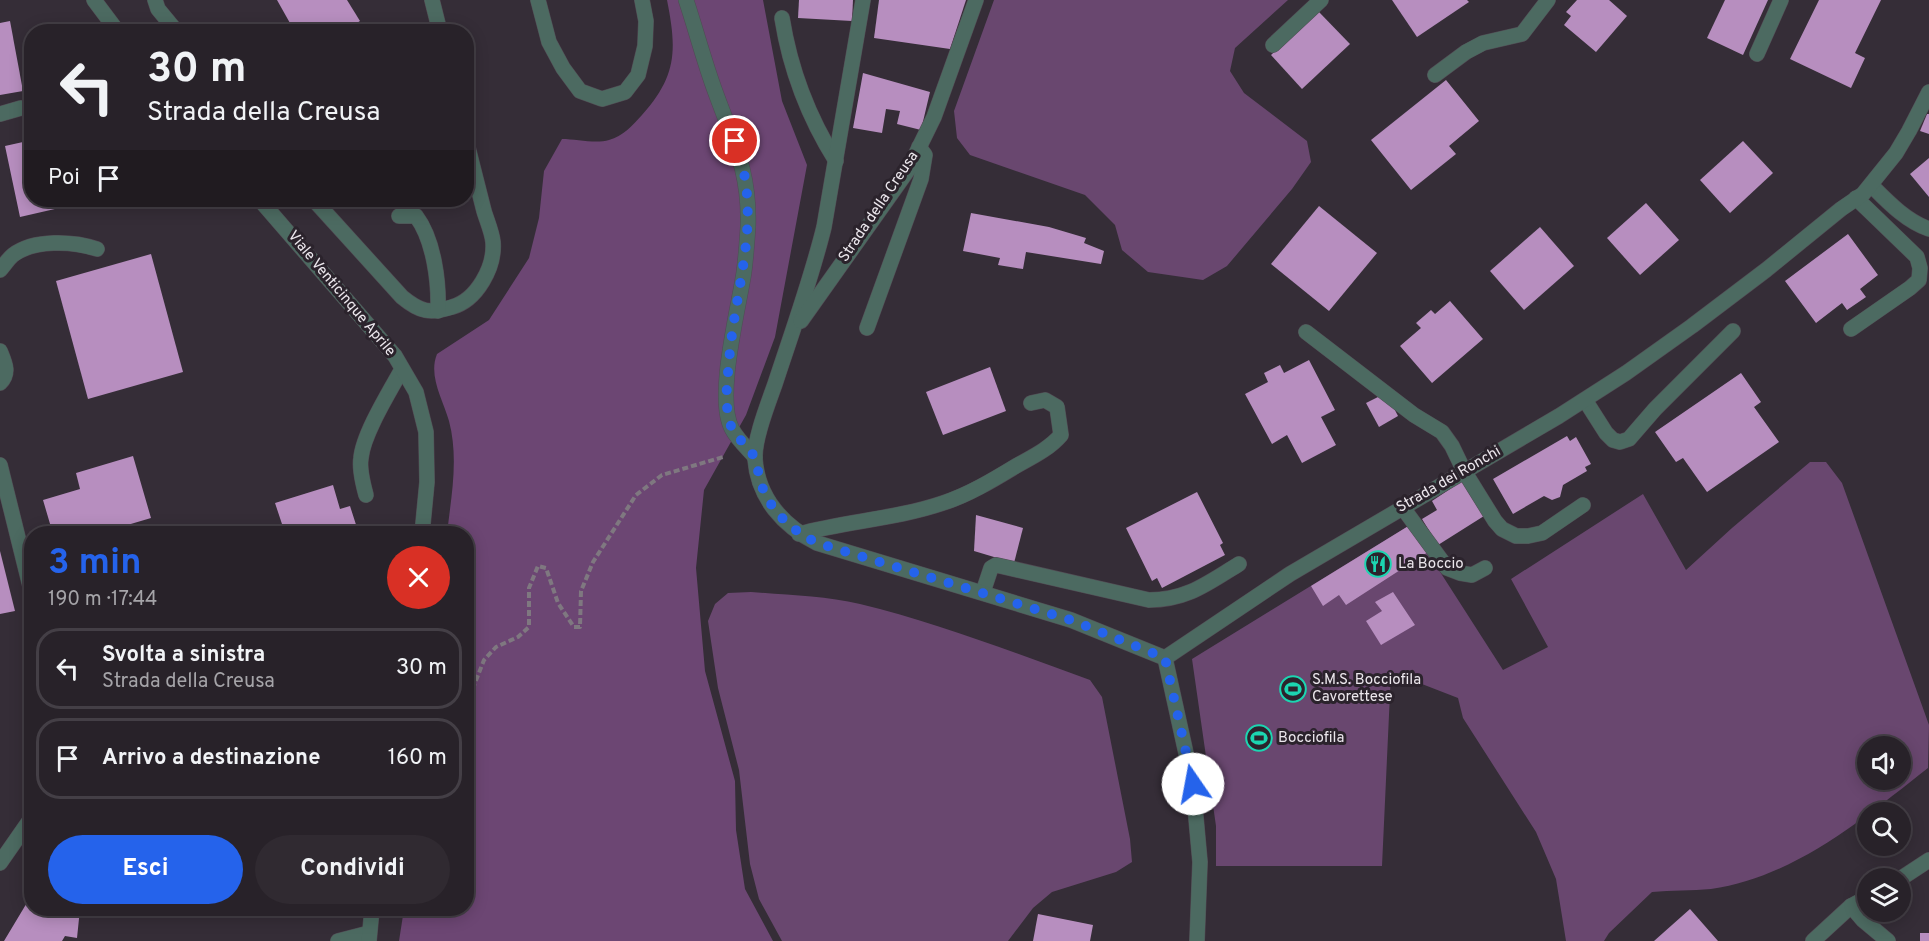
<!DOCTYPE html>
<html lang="it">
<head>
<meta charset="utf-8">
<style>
  body { margin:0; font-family:Overpass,sans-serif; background:#302a31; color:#f1f3f6; height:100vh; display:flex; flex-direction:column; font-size:22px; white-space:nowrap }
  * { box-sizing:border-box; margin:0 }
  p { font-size:20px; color:#a5a4a8 }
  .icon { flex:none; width:33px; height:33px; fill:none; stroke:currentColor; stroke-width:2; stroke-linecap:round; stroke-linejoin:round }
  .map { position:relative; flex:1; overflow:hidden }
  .drawer { position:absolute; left:24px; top:526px; width:450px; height:390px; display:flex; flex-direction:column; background:#282229; border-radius:24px; box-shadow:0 3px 15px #0003,0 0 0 2px #443f46 }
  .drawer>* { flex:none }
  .guide { position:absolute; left:24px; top:24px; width:450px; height:183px; border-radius:24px; box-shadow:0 3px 15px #0003,0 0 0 2px #443f46; background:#282229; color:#f1f3f6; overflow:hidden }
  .tools { position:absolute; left:1857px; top:736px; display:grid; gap:12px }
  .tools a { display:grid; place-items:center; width:54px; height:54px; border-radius:50%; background:#282229; box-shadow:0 3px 15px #0003,0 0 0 2px #443f46; font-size:30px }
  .pin { position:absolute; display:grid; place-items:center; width:51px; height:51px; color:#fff; margin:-26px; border:3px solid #fff; border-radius:50%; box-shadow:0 2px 6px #0007 }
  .me { position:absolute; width:66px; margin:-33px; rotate:348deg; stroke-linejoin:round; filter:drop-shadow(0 0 4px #0008) }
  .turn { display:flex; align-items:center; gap:21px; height:126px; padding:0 24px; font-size:27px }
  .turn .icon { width:78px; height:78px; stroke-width:2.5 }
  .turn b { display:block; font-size:42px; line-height:51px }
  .then { display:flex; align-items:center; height:57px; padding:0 24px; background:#0003; gap:12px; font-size:22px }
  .round { display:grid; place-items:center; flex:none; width:63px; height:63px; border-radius:32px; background:#302a31 }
  .headline { display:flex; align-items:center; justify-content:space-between; height:102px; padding:0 24px }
  h1 { font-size:36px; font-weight:700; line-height:45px; color:#2563eb }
  .primary-button { display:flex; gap:12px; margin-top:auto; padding:12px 24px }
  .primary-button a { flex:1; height:69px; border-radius:36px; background:#2563eb; color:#fff; font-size:24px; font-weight:700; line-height:69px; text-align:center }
  .primary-button a+a { background:#302a31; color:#f1f3f6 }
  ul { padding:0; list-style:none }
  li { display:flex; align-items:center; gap:18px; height:81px; margin:0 12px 9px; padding:0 12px; border:3px solid #443f46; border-radius:24px }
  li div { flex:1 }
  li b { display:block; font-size:22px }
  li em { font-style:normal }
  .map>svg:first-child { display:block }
</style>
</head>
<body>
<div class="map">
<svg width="1929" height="941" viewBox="0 0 1929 941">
  <rect width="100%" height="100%" fill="#352d37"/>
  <g fill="#69476f" fill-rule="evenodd">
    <path d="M 994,0 L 1288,0 L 1235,48 L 1230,71 L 1244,93 L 1307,141 L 1311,162 L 1292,189 L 1227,266 L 1203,280 L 1148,272 L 1122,250 L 1115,225 L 1085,195 L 970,155 L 957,138 L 954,111 Z"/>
    <path d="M 1810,462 L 1826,462 L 1842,483 L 1929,725 L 1928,768 C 1864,818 1795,877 1711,889 C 1692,891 1671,890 1652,892 L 1609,933 L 1604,941 L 1566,941 L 1556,879 L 1536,832 L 1463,718 L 1458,698 L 1391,672 L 1382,866 L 1216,866 L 1216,826 L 1192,659 L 1410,525 L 1503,670 L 1548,647 L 1511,579 L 1643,494 L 1686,570 L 1732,528 ZM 1868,747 L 1900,747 L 1900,780 L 1868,780 Z"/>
    <path d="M 751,592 C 787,595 825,596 860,604 C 938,623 1015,653 1090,680 L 1102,697 L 1130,839 L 1132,862 L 1116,872 L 1052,892 L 1033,908 L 1008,941 L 782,941 L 759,899 L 750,864 L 739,770 L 718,688 L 708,621 L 715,604 L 728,593 Z"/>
  </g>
  <path fill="#6c4673" d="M 667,0 L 763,0 L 782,101 L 807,165 L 775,337 L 746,415 L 704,490 L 696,568 L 705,671 L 735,781 L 736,830 L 745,889 L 773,941 L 399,941 L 404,909 L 466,909 L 466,534 L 447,534 C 451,497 459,459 449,421 C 443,400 428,376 437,354 L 489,320 L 529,258 L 539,218 L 544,171 L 562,139 C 576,139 596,144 609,140 C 623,136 632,126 642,115 C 677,76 677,50 667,0 Z"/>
  <g fill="#b78ebf">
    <path d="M 277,0 L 347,0 L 360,21 L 342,32 L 295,32 Z"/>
    <path d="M 799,0 L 853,0 L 852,21 L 798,18 Z"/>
    <path d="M 879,0 L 966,0 L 950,49 L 874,38 Z"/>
    <path d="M 1392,0 L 1467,0 L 1469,2 L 1417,37 Z"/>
    <path d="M 1577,0 L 1609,0 L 1627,16 L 1596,52 L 1564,25 L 1571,16 L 1566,12 Z"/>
    <path d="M 1725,0 L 1768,0 L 1743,55 L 1707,38 Z"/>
    <path d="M 1819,0 L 1881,0 L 1855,53 L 1865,58 L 1851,88 L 1790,59 Z"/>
    <path d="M 1318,11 L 1350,44 L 1302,89 L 1271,55 Z"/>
    <path d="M 10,21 L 23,91 L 0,95 L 0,23 Z"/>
    <path d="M 863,73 L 930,92 L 921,130 L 897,124 L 900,111 L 886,109 L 882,133 L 853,128 Z"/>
    <path d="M 1446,80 L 1479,121 L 1449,146 L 1456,154 L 1411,190 L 1371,140 Z"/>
    <path d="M 1927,114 L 1929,114 L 1929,134 L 1920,131 Z"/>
    <path d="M 32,140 L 32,200 L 94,200 L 20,217 L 5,146 Z"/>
    <path d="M 1743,141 L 1773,173 L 1730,213 L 1700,180 Z"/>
    <path d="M 1929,158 L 1929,197 L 1910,174 Z"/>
    <path d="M 1646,203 L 1679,240 L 1640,275 L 1607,238 Z"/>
    <path d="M 1319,206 L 1377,253 L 1329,311 L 1271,264 Z"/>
    <path d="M 971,213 L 1049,227 L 1086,238 L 1084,243 L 1104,251 L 1101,264 L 1026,252 L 1023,269 L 998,265 L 1000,258 L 963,251 Z"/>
    <path d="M 1540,227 L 1574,266 L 1524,310 L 1490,271 Z"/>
    <path d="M 1848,234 L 1878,275 L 1860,289 L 1866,297 L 1847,310 L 1842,303 L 1816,323 L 1785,281 Z"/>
    <path d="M 151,254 L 183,372 L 88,399 L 56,281 Z"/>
    <path d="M 1450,301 L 1483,339 L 1432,383 L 1400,346 L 1421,328 L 1416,323 L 1431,310 L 1435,314 Z"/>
    <path d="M 1309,360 L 1335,410 L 1321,417 L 1336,445 L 1302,463 L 1287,435 L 1272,444 L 1245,394 L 1268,382 L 1264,373 L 1280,365 L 1284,373 Z"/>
    <path d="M 990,367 L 1006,411 L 943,435 L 926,392 Z"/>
    <path d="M 1741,373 L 1761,402 L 1754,407 L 1779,442 L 1707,492 L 1683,458 L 1676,462 L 1655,432 Z"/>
    <path d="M 1386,393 L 1398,416 L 1379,427 L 1366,403 Z"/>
    <path d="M 1567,436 L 1570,441 L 1576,437 L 1591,464 L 1585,467 L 1587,471 L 1563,485 L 1560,497 L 1552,500 L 1544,496 L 1513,514 L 1493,479 Z"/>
    <path d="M 133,456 L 151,518 L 97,534 L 82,534 L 81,530 L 67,534 L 53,534 L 43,500 L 80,489 L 76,473 Z"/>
    <path d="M 1462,481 L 1484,516 L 1438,545 L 1422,519 L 1437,510 L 1432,501 Z"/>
    <path d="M 333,485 L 340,509 L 350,506 L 359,534 L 274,534 L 273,530 L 283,527 L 275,503 Z"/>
    <path d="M 1197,492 L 1223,543 L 1220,545 L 1225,555 L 1162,588 L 1157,578 L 1152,581 L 1126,528 Z"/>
    <path d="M 976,515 L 1023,528 L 1014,563 L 974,551 Z"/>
    <path d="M 1410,525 L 1428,552 L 1346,605 L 1339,595 L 1323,606 L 1311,586 Z"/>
    <path d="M 0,551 L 15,611 L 0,614 Z"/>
    <path d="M 1393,592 L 1415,625 L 1381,645 L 1366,621 L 1382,611 L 1375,602 Z"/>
    <path d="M 30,886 L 32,909 L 80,909 L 77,938 L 65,936 L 62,941 L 4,941 L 28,901 Z"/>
    <path d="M 1690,909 L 1718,941 L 1654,941 Z"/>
    <path d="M 1038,914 L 1093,925 L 1090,941 L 1033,941 Z"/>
    <rect x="1920" y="933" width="9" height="8"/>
  </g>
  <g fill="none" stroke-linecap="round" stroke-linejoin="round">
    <g stroke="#524b54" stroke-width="16">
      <g id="service">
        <path d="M 155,0 L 158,9 L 177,32"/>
        <path d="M 432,0 L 440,32"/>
        <path d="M 538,0 L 549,42 L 563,68 L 580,91 L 602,99 L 625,92 L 638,75 L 645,46 L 646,21 L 642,0"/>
        <path d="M 782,18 C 790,68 809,118 836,161"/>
        <path d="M 1273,45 L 1321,0"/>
        <path d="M 1757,54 L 1781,0"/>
        <path d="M 1435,75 L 1466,52 L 1483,43 L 1522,34 L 1548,0"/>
        <path d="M 0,114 L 21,108"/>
        <path d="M 1871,185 C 1888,202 1906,221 1929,229"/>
        <path d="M 314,200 L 402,297 C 420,312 430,314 452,307 C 477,300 495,267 493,242 C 492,232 487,221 484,211 C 478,187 472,163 466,140"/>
        <path d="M 399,216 L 416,216 C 434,240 439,282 438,311"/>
        <path d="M 0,270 C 4,266 8,259 13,255 C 34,239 73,241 97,249"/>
        <path d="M 867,328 L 921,179 L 925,155 L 919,147"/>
        <path d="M 1851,329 L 1910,288 L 1919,280 L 1920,268 L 1917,257 L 1856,198"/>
        <path d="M 1306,332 L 1414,415 L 1442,432 L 1452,446 L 1464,471 L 1495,521 L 1502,529 L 1516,536 L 1528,536 L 1542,533 L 1583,505"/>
        <path d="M 0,351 C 5,363 10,373 0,383"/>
        <path d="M 1585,400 L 1606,433 L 1613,440 L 1620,442 L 1629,439 L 1655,409 L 1733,331"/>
        <path d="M 366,495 C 363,484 359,469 361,458 C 363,434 390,391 402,369"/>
        <path d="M 1403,508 L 1447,568 L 1460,573 L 1472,575 L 1485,568"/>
        <path d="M 799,534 C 846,521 896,519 943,503 C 968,495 993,480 1016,466 C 1032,457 1049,449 1061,435 L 1057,407 L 1045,400 L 1031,403"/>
        <path d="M 983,592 L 991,568 L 996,565 L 1149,600 C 1187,600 1208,583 1239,564"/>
        <path d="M 1851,906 L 1863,920 L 1888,941"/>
        <path d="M 338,941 L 369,933"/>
      </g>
    </g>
    <g stroke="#524b54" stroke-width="16">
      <g id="minor">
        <path d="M 686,0 C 696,30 704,61 715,91 C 733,141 750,171 748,227 C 747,242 746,257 744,272 C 739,307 715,398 732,429 C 737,439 748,449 755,457"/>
        <path d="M 863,0 L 824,227 C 811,280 792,332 775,384 C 768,404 754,439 755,459 C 758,498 783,526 817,543 L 1071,620 L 1165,658"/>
        <path d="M 801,321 L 908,170 L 934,117 L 976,0"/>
        <path d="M 0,465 L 32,594"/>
        <path d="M 0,863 L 32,817"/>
        <path d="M 1900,879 L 1929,860"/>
        <path d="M 1197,941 L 1200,862 L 1193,785 L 1165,658 L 1290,574 L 1559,416 L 1626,373 L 1692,326 L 1766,270 L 1841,209 L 1863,194 L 1896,153 L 1909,131 L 1929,92"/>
        <path d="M 1813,941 L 1851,906 L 1868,897"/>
      </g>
    </g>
    <g stroke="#524b54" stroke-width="16">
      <g id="tertiary">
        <path d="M 94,0 L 118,32"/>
        <path d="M 260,200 L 395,356 L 416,392 L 426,432 L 427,482 L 422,534"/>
        <path d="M 369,941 L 372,909"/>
      </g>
    </g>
    <path stroke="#7f7880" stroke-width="4" stroke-dasharray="6 3" stroke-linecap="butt" d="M 466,706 L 484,660 L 496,647 L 518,637 L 529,627 L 529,588 L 538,566 L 546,568 L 558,603 L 574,627 L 580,627 L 581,591 L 593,562 L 636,495 L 662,475 L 723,457"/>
    <use href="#service" stroke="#4c6a61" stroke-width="15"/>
    <use href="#minor" stroke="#4c6a61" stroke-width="15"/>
    <use href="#tertiary" stroke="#4c6a61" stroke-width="15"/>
  </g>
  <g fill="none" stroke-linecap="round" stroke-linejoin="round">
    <path stroke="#2563eb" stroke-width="10" stroke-dasharray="0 18" d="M 735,141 C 764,218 735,284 729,362 C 727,383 724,406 731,426 C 735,438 750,446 755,459 C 758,465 758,474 760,481 C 770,511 790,529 817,543 L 1071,620 L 1165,658 L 1193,784"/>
  </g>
  <defs>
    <g id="restaurant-ring" transform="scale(1.35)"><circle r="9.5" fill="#2b232c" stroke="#1cd5b1" stroke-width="1.5"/><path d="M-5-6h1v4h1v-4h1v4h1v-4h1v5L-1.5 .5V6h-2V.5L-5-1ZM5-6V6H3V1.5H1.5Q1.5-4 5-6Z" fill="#1cd5b1"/></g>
    <g id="stadium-ring" transform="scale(1.35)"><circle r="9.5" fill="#2b232c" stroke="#1cd5b1" stroke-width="1.5"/><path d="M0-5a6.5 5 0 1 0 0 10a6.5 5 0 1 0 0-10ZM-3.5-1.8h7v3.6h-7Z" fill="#1cd5b1"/></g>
  </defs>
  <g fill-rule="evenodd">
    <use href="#restaurant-ring" x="1378" y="564"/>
    <use href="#stadium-ring" x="1293" y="689"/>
    <use href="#stadium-ring" x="1259" y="738"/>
  </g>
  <g text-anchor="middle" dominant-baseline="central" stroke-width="6" stroke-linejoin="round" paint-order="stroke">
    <g font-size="15" fill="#ece7ed" stroke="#2b232c">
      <text transform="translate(879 207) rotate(-56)">Strada della Creusa</text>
      <text transform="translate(341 294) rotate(50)">Viale Venticinque Aprile</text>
      <text transform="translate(1449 480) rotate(-30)">Strada dei Ronchi</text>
    </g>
    <g font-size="15" fill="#ece7ed" stroke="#2b232c" text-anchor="start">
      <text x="1398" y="564">La Boccio</text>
      <text x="1312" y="680">S.M.S. Bocciofila<tspan x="1312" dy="17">Cavorettese</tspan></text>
      <text x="1278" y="738">Bocciofila</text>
    </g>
  </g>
</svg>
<div class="tools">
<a><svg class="icon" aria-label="sound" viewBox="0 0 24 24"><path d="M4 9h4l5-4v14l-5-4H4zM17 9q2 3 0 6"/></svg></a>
<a><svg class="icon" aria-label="search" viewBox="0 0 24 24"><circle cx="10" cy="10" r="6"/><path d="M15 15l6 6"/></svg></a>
<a><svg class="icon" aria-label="layers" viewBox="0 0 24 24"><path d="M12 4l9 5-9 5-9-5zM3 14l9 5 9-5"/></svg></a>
</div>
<div class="pin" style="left:735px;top:141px;background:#d93025"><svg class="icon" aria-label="arrive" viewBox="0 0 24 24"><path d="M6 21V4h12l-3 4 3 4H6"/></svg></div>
<svg class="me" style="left:1193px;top:784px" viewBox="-20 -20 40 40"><circle r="19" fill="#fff"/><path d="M0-13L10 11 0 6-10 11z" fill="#2563eb"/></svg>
<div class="guide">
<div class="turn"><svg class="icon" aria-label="left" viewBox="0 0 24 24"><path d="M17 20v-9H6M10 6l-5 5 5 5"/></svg><div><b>30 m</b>Strada della Creusa</div></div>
<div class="then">Poi<svg class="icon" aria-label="arrive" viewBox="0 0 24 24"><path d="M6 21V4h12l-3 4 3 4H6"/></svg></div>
</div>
<section class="drawer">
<div class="headline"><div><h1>3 min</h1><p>190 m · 17:44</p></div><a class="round" style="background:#d93025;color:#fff"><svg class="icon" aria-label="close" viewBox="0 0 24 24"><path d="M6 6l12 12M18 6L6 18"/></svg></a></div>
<ul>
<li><svg class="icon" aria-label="left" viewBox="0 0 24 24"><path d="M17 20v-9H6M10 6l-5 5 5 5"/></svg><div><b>Svolta a sinistra</b><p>Strada della Creusa</p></div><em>30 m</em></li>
<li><svg class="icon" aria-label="arrive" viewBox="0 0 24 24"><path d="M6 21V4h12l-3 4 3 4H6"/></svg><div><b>Arrivo a destinazione</b></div><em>160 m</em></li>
</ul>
<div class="primary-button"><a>Esci</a><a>Condividi</a></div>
</section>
</div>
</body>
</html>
